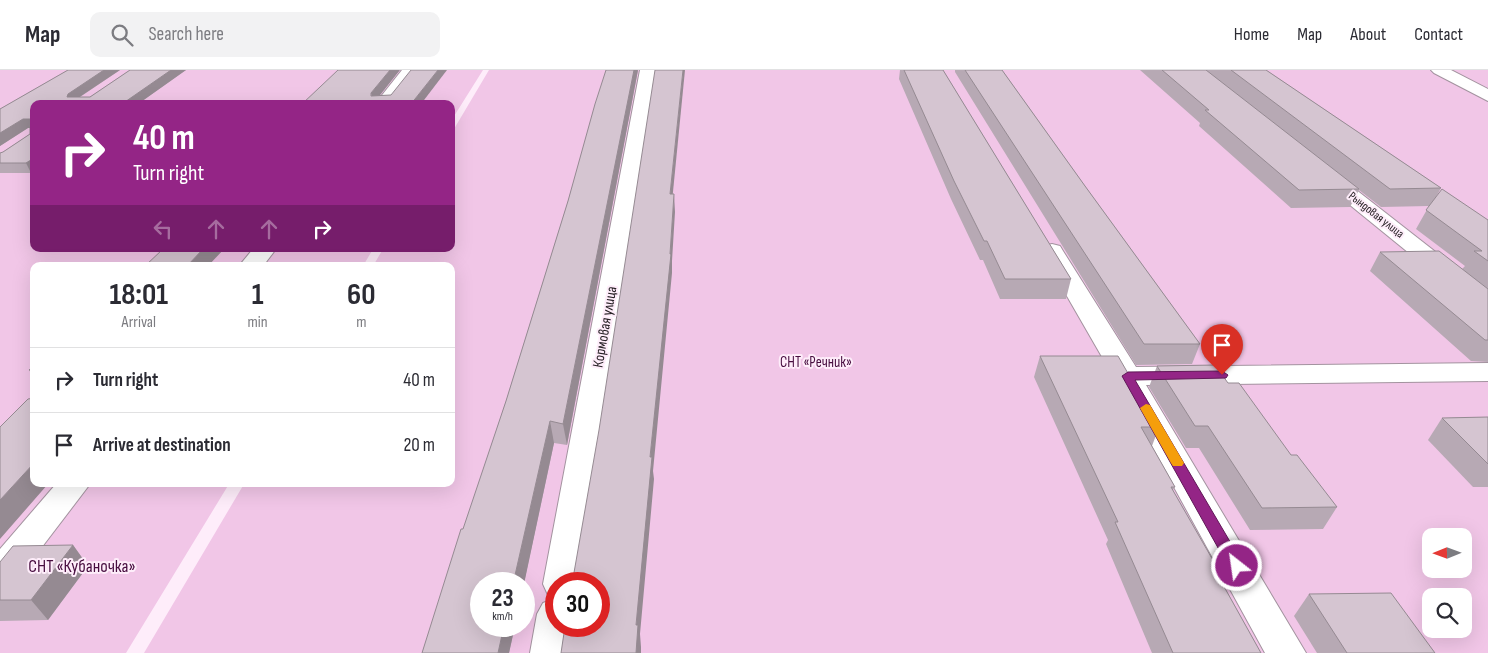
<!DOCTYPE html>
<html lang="en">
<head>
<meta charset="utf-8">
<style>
  body { margin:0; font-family:"Sofia Sans Condensed",sans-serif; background:#f2f2f3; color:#2b2b33; height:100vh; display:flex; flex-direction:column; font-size:19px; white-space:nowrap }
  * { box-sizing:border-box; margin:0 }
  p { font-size:16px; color:#7c7c81 }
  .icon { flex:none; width:28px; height:28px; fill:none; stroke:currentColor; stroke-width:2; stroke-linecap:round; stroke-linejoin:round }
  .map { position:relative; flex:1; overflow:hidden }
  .panel { position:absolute; left:30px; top:192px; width:425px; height:225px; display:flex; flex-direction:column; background:#fff; border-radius:10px; box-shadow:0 5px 20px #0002 }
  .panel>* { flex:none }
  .top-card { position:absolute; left:30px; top:30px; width:425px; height:152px; border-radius:10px; box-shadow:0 5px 20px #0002; background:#942586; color:#fff; overflow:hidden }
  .needle { width:32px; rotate:269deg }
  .fabs { position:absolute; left:1422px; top:458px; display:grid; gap:10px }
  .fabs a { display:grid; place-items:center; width:50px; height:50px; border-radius:10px; background:#fff; box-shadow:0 5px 20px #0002; font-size:25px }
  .speed { position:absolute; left:470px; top:502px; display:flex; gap:10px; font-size:25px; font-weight:700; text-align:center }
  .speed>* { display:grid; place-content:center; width:65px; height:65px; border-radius:50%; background:#fff; box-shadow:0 5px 20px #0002; line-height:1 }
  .speed small { font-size:12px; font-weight:400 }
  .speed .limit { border:8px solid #d22; background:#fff; color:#111 }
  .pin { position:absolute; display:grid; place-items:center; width:42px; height:42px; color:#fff; margin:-51px -21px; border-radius:50% 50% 50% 0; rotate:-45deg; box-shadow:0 0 5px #0007 }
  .pin .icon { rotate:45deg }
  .me { position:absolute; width:55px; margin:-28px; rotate:330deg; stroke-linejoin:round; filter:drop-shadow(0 0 4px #0008) }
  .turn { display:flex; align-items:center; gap:18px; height:105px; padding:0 20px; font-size:22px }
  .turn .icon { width:65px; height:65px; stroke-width:2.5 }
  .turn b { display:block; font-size:35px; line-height:42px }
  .lanes { display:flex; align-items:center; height:48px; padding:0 20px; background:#0003; justify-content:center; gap:25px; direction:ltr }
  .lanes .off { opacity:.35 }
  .eta { display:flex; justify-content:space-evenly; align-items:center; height:85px; text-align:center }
  .eta b { font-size:30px; font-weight:700; line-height:35px }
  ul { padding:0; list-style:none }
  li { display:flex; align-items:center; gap:15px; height:65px; padding:0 20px; border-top:1px solid #e1e1e2 }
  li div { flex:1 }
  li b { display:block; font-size:19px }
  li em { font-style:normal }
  header { display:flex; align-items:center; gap:30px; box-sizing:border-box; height:70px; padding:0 25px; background:#fff; border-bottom:1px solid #e1e1e2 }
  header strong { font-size:24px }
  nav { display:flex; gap:28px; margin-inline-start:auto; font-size:18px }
  .search { width:350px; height:45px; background:#f2f2f3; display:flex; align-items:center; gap:12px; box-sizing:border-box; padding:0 18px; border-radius:10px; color:#7c7c81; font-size:19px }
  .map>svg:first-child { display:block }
</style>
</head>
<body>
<header>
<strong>Map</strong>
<div class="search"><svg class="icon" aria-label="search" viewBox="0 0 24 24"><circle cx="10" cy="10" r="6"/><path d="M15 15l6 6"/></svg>Search here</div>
<nav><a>Home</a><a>Map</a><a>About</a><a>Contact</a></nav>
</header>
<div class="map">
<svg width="1488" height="583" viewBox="0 0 1488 583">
  <rect width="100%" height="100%" fill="#feedfa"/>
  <g fill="#f1c6e7" fill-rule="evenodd">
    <path d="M 0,0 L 483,0 L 451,51 L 451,34 L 34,34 L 34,179 L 373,179 L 363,196 L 34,196 L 34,414 L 229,414 L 126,583 L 0,583 Z"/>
    <path d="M 489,0 L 1488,0 L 1488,583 L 144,583 L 244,414 L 451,414 L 451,196 L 373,196 L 383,179 L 451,179 L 451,64 ZM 1431,466 L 1464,466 L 1464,499 L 1431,499 ZM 481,514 L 524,514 L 524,556 L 481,556 ZM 556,514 L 599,514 L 599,556 L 556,556 ZM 1431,526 L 1464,526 L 1464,559 L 1431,559 Z"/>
  </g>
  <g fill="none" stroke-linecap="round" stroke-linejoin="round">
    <g stroke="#a3939f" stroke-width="2">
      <g id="minor">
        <path d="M 402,0 L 418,0 L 392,34 L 375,34 Z"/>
        <path d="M 640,0 L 656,0 L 579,514 L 556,514 L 556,527 L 548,525 L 543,514 Z"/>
        <path d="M 1431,0 L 1451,0 L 1488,19 L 1488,31 L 1434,3 Z"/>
        <path d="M 1325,99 L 1332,101 L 1488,223 L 1488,243 L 1479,240 L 1318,109 L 1315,105 L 1318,101 Z"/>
        <path d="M 1052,174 L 1060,176 L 1063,181 L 1136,297 L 1488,293 L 1488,311 L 1146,315 L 1306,583 L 1265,583 L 1113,306 L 1041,181 L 1044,176 Z"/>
        <path d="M 253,179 L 276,179 L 263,196 L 239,196 Z"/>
        <path d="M 56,414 L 90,414 L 13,515 L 0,520 L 0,479 Z"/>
        <path d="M 556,528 L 556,556 L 573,556 L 570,583 L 530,583 L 537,544 L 543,533 Z"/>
      </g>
    </g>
    <use href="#minor" fill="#fff" fill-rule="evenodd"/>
  </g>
  <g fill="#b7a9b4">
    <path d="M 68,0 L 120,0 L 80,27 L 90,27 L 130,0 L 186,0 L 138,34 L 34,34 L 34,101 L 31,103 L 0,103 L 0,83 L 3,82 L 30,64 L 30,58 L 28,58 L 0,76 L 0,39 Z"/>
    <path d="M 606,0 L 638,0 L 567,375 L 554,373 L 509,583 L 422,583 L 506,331 L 568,131 Z"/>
    <path d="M 900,0 L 943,0 L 1071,209 L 1066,229 L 1000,229 L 983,190 L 980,190 L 951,129 L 899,9 Z"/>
    <path d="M 955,0 L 1002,0 L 1085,116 L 1200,274 L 1192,294 L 1136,295 L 955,2 Z"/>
    <path d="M 1140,0 L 1266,0 L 1441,118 L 1436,127 L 1488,150 L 1488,292 L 1471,291 L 1370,201 L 1380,182 L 1462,199 L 1465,196 L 1416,159 L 1429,136 L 1381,137 L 1359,120 L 1350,137 L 1291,138 L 1199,56 L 1200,53 Z"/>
    <path d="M 1040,286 L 1159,357 L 1152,376 L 1175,417 L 1173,420 L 1226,513 L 1224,516 L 1261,583 L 1152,583 L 1106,474 L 1108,470 L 1034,307 Z"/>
    <path d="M 34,296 L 34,307 L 29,300 Z"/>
    <path d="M 1157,296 L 1228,313 L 1337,437 L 1323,459 L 1250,460 L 1199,378 L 1186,378 L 1149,317 Z"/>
    <path d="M 1488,347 L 1488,417 L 1473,417 L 1428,370 L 1442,348 Z"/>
    <path d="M 73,475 L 88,496 L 48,550 L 0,551 L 0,492 Z"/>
    <path d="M 1309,524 L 1435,583 L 1317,583 L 1294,546 Z"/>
  </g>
  <g fill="#958a92">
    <path d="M 104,0 L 120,0 L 72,32 L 67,27 L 68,24 Z"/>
    <path d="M 171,0 L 186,0 L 138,34 L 122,34 Z"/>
    <path d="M 390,0 L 400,0 L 373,34 L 371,23 Z"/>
    <path d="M 438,0 L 447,0 L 421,34 L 411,34 Z"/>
    <path d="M 634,0 L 638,0 L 567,375 L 563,354 Z"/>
    <path d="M 683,0 L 685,0 L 671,142 L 670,124 Z"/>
    <path d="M 23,49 L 30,49 L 34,58 L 28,58 L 0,76 L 0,63 Z"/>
    <path d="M 34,88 L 34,101 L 31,103 L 26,93 Z"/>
    <path d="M 674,124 L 675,142 L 672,191 L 672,203 L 653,401 L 654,409 L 640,564 L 641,577 L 641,583 L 636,583 L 636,555 L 650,387 L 670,184 Z"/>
    <path d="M 203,179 L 224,179 L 208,196 L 187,196 Z"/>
    <path d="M 550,351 L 554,373 L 524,514 L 513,514 Z"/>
    <path d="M 34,393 L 34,414 L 48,414 L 0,469 L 0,430 Z"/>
    <path d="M 73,475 L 88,496 L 48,550 L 31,530 Z"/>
    <path d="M 504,556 L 515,556 L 509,583 L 498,583 Z"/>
  </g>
  <g fill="#d5c5d1" stroke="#958a92">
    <path d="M 68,0 L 104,0 L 68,24 L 67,27 L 90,27 L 130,0 L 171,0 L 122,34 L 34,34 L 34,88 L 26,93 L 0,93 L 0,83 L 3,82 L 30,64 L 30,49 L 23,49 L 0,63 L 0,39 Z"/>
    <path d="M 338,0 L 390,0 L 371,23 L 371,26 L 391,25 L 411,0 L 438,0 L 411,34 L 302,34 Z"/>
    <path d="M 606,0 L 634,0 L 563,354 L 550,351 L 513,514 L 481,514 L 481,556 L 504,556 L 498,583 L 422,583 L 461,459 L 463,459 L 506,331 L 568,131 L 595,34 Z"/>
    <path d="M 655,0 L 683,0 L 670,124 L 674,124 L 670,184 L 671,184 L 650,387 L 652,387 L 636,555 L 638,555 L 636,583 L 561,583 L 564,563 L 567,561 L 567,556 L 599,556 L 599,514 L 572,514 L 599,360 Z"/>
    <path d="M 904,0 L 943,0 L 1071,209 L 1005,209 L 987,171 L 984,171 L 954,111 Z"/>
    <path d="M 965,0 L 1002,0 L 1085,116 L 1200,274 L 1144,274 Z"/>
    <path d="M 1162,0 L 1206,0 L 1359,119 L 1299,120 L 1205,40 L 1209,40 Z"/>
    <path d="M 1231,0 L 1266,0 L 1441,118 L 1390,119 Z"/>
    <path d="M 1442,119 L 1488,150 L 1488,191 L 1474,181 L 1482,181 L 1426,140 Z"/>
    <path d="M 163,179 L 203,179 L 187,196 L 145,196 Z"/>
    <path d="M 1439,181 L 1488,219 L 1488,270 L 1485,270 L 1380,182 Z"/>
    <path d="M 1040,286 L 1118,286 L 1159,357 L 1141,357 L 1175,417 L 1171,417 L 1226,513 L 1222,513 L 1261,583 L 1173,583 L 1115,452 L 1118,452 Z"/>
    <path d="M 1215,295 L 1228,313 L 1239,313 L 1291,385 L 1297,385 L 1337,437 L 1262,438 L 1208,356 L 1195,356 L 1157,296 Z"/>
    <path d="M 34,296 L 34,300 L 29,300 Z"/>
    <path d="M 34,328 L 34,393 L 0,430 L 0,357 L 28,329 Z"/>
    <path d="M 1488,347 L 1488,394 L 1442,348 Z"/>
    <path d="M 73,475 L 31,530 L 0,530 L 0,492 L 13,476 Z"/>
    <path d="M 1391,523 L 1435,583 L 1347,583 L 1309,524 Z"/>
  </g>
  <path fill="#942586" stroke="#601857" d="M 1222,301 L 1228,305 L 1226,308 L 1135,310 L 1242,492 L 1244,496 L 1242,501 L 1237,502 L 1231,501 L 1122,306 L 1128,302 Z"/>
  <path fill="#f59e0b" d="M 1146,334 L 1150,335 L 1184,393 L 1182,396 L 1173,396 L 1171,393 L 1140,338 Z"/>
  <g text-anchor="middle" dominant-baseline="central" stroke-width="4" stroke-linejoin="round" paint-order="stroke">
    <g font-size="12" fill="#272125" stroke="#feedfa">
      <text transform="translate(1376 145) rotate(38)">Рындовая улица</text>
    </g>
    <g font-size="15" fill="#272125" stroke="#feedfa">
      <text transform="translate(605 257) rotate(-80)">Кормовая улица</text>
    </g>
    <g font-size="15" fill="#480e40" stroke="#feedfa">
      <text x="816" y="292">СНТ «Речник»</text>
    </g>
    <g font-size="18" fill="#480e40" stroke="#feedfa">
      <text x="82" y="496">СНТ «Кубаночка»</text>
    </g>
  </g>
</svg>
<div class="fabs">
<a><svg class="needle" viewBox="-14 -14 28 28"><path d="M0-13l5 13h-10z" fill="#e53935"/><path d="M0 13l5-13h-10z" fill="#7c7c81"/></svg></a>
<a><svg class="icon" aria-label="search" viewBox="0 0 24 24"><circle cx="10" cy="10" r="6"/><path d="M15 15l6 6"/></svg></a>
</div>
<div class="speed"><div>23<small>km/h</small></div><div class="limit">30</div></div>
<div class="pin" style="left:1222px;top:305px;background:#d93025"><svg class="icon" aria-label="arrive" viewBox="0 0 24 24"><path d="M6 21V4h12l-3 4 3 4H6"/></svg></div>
<svg class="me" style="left:1237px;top:496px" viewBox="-20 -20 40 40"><circle r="17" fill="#942586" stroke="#fff" stroke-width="3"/><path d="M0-11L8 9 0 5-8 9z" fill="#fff"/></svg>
<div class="top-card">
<div class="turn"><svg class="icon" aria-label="right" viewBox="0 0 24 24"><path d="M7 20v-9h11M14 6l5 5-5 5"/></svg><div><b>40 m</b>Turn right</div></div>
<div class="lanes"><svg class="icon off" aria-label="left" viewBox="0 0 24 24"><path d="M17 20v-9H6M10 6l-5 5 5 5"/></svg><svg class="icon off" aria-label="ahead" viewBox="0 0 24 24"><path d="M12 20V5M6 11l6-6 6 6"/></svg><svg class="icon off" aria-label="ahead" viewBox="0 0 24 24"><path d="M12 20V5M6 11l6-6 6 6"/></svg><svg class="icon" aria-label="right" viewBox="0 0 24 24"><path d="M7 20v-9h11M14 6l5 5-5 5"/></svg></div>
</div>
<section class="panel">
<div class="eta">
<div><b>18:01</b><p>Arrival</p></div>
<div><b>1</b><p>min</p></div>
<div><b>60</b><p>m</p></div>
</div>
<ul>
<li><svg class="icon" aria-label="right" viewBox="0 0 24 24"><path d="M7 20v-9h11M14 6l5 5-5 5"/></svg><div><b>Turn right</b></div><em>40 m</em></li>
<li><svg class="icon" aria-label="arrive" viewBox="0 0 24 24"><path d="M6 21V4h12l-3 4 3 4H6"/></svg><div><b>Arrive at destination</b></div><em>20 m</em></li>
</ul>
</section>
</div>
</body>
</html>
